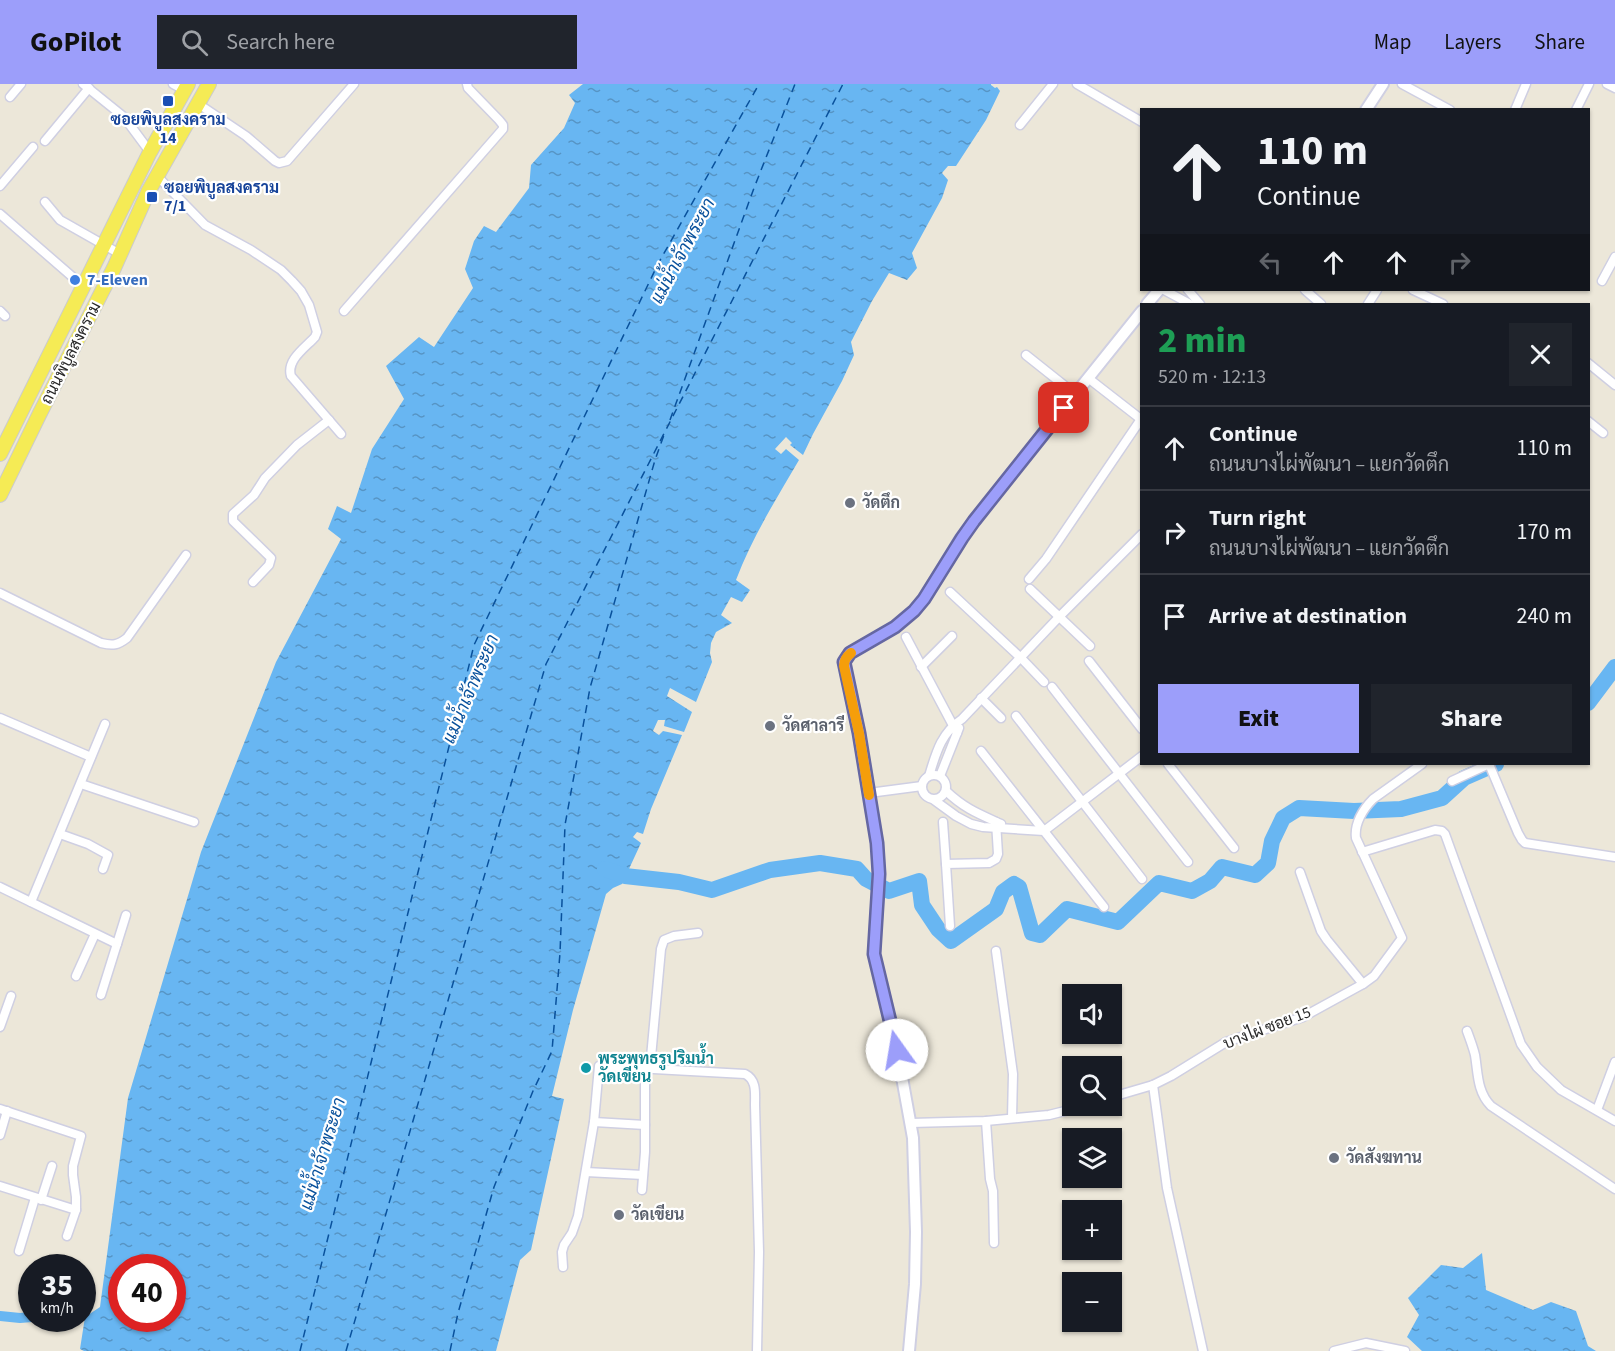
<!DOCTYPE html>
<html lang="en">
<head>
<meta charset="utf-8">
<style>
  body { margin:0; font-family:"Source Sans 3",Sarabun,sans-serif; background:#20242c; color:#f1f3f6; height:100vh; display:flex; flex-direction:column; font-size:22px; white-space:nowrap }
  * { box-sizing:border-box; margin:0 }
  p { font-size:20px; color:#9ea1a6 }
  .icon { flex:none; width:33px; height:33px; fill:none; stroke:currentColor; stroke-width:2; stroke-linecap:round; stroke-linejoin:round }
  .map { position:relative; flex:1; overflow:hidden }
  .sheet { position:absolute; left:1140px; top:219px; width:450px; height:462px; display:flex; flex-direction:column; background:#171b24; border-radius:0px; box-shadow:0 2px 4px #0004 }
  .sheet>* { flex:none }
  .guide { position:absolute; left:1140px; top:24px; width:450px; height:183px; border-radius:0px; box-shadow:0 2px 4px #0004; background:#171b24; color:#f1f3f6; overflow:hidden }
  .tools { position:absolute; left:1062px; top:900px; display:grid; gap:12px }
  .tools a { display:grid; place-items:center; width:60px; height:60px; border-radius:0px; background:#171b24; box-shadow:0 2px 4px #0004; font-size:30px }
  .speed { position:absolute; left:18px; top:1170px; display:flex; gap:12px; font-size:30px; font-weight:700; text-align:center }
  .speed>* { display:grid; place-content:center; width:78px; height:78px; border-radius:50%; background:#171b24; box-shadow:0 2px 4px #0004; line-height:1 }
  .speed small { font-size:15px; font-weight:400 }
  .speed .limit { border:9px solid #d22; background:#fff; color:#111 }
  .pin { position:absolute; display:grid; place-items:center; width:51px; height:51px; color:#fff; margin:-26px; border-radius:12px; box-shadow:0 3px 9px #0006 }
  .me { position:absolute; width:66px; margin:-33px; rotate:347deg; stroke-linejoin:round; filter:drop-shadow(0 0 4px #0008) }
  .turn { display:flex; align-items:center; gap:21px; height:126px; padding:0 18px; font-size:27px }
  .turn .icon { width:78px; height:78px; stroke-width:2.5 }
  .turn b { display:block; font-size:42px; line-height:51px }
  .lanes { display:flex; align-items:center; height:57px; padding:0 18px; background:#0003; justify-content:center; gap:30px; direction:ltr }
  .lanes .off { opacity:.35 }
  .round { display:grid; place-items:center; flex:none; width:63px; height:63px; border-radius:0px; background:#20242c }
  .head { display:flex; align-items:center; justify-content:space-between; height:102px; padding:0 18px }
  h1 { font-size:36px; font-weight:800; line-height:45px; color:#1e9e55 }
  .action { display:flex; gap:12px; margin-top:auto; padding:12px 18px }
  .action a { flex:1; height:69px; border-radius:0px; background:#9c9efa; color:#111; font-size:24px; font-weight:800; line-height:69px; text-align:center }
  .action a+a { background:#20242c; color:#f1f3f6 }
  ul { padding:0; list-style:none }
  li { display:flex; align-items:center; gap:18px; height:84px; padding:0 18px; border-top:2px solid #363941 }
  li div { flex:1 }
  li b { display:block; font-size:22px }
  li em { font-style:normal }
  header { display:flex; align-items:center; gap:36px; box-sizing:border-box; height:84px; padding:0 30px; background:#9c9efa; color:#111 }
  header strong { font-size:28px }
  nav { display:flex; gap:33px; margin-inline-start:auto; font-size:21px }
  .search { width:420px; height:54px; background:#20242c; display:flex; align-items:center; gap:15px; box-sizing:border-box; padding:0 21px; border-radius:0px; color:#9ea1a6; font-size:22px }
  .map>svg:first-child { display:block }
</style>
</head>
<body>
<header>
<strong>GoPilot</strong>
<div class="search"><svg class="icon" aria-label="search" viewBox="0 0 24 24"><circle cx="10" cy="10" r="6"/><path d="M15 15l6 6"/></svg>Search here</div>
<nav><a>Map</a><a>Layers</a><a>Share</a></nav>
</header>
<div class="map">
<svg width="1615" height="1267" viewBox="0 0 1615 1267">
  <defs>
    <pattern id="water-ripples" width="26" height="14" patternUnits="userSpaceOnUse" patternTransform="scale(1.5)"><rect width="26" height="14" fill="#68b6f2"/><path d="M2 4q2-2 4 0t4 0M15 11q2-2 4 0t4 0" fill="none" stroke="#5694c4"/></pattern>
  </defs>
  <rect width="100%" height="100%" fill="#ece7d9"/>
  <g fill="url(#water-ripples)" fill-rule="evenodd">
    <path d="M 583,0 L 991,0 L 991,1 L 995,4 L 997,3 L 1000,7 L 986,36 L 956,82 L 948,82 L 942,89 L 948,96 L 942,114 L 912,169 L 917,184 L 907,196 L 889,189 L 872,217 L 851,258 L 854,271 L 842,297 L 813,350 L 803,371 L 790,361 L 792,359 L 786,353 L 775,365 L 781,370 L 786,365 L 799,376 C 776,415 752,454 736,496 L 750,506 L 742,518 L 731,513 L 721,531 L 732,539 L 716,548 L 711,559 L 710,569 L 712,578 L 696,618 L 670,604 L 667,612 L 692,628 L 684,648 L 664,642 L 665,636 L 658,636 L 653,647 L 659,651 L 663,647 L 682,651 L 651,725 L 643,750 L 637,748 L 633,753 L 641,759 L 622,800 L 613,804 L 606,810 L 573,926 L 552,1012 L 564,1015 L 531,1166 L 520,1176 L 496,1267 L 84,1267 L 80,1265 L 85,1233 L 100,1223 L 128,1014 L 201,768 L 276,578 L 341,455 L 328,445 L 337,422 L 351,429 L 372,365 L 404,315 L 386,282 L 419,253 L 434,263 L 473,204 L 465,185 L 474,157 L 484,142 L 496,148 L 529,104 L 531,81 L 564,44 L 575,19 L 569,11 ZM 122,1184 L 172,1184 L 172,1234 L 122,1234 Z"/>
    <path d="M 1482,1169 L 1486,1206 L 1533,1226 L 1551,1218 L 1576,1227 L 1588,1262 L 1596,1267 L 1422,1267 L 1407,1253 L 1419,1231 L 1408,1214 L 1441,1181 L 1463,1184 Z"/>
  </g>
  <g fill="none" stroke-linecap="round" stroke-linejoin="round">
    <path stroke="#68b6f2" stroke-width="10" d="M 0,1232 L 20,1234 L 32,1233"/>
    <g stroke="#68b6f2" stroke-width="16">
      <path d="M 1588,619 L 1615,583"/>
      <path d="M 605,785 L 625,792 L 679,798 L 712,806 L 770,786 L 820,779 L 857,785 L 866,795 L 889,807 L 919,797 L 922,821 L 938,845 L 951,857 L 996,825 L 1003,808 L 1014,800 L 1019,803 L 1032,849 L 1040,851 L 1067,825 L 1118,838 L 1159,799 L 1192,807 L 1210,797 L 1222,783 L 1255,791 L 1268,779 L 1272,757 L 1283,734 L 1299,724 L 1354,727 L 1401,725 L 1442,714 L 1464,694 L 1496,680"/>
    </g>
    <g stroke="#09519c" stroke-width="1.5" stroke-dasharray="8 6" stroke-linecap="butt">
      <path d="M 670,336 L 754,104 L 795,0"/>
      <path d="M 300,1267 L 474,561 L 658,180 L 759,0"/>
      <path d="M 346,1267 L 546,580 L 843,0"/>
      <path d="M 450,1267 L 458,1229 L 494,1103 L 533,1007 L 552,967 L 560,869 L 565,741 L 590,604 L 655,376 L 664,351"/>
    </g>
    <g stroke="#cfcfe2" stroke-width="11">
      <g id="minor">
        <path d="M 83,0 L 124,33 L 150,68"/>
        <path d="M 173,0 L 184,6"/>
        <path d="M 1077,0 L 1142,38"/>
        <path d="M 1402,0 L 1450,26"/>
        <path d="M 1607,0 L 1615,4"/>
        <path d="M 10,13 L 21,0"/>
        <path d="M 197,19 L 246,52 L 275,77 L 279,79 L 287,77 L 354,0"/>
        <path d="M 1515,26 L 1526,0"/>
        <path d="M 1576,26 L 1589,0"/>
        <path d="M 1020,41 L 1053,0"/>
        <path d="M 45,57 L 89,4"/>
        <path d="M 157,92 L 205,141 L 251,166 L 281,186 L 292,197 L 301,207 L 309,221 L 317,248 L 315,253 C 306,263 286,276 291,292 L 341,350"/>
        <path d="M 0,102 L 33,63"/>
        <path d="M 45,118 L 60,136 L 120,170"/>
        <path d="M 0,130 L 83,202"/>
        <path d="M 1602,197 L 1615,173"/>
        <path d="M 1164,206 L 1190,220"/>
        <path d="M 1188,206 L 1200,220"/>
        <path d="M 1305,206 L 1321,220"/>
        <path d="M 1413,206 L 1443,220"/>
        <path d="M 1368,220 L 1377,206"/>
        <path d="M 0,227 L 5,232"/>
        <path d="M 344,227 L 503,45 L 503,41 L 499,36 L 468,4 L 467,0"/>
        <path d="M 1026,271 L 1075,310"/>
        <path d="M 1588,279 L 1615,301"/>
        <path d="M 1088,294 L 1142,336"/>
        <path d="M 1588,337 L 1603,349"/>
        <path d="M 1029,495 L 1046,475 L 1141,335"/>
        <path d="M 253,498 L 269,481 L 271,474 L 233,437 L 233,430 L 254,411 L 265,394 L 297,361 L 329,336"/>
        <path d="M 1030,505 L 1090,562"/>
        <path d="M 950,508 L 1021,574 L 1044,598"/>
        <path d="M 0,509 L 101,559 C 113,562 118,561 127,554 L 186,471"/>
        <path d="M 906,553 L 957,649"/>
        <path d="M 1089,577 L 1142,645"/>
        <path d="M 921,583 L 952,552"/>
        <path d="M 1052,603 L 1188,778"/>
        <path d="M 981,614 L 1001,634"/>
        <path d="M 1016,632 L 1142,795"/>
        <path d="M 0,634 L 91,673"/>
        <path d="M 981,667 L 1044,747 L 1142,672"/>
        <path d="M 1168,680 L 1234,764"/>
        <path d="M 1489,680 L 1518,749 L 1522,756 L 1525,759 L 1615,773"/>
        <circle cx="934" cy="703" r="12"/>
        <path d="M 929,692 C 936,669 941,649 962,635 L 1059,533 L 1142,450"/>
        <path d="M 940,692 L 959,644"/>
        <path d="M 1452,697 L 1489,680"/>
        <path d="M 81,700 L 194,738"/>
        <path d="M 946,707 C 965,725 979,730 1001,740"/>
        <path d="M 869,709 L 922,702"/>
        <path d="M 934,716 L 956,732 L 971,740 L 983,743 L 1044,747 L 1104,823"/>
        <path d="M 943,738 L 946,780"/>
        <path d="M 60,750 L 88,760 L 108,771 L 103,785"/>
        <path d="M 1362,768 L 1435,746 L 1442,747 L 1445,750 L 1521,960 L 1537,983 L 1561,1006 L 1615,1037"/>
        <path d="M 1300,788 L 1321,847 L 1327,856 L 1363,900"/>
        <path d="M 0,803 L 117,860"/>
        <path d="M 31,818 L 105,640"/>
        <path d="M 950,842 L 946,780 L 989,779 L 996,775 L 998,770 L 996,738"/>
        <path d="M 996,867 L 1013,990 L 1012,1034"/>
        <path d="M 76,892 L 95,850"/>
        <path d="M 101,911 L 126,831"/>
        <path d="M 0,943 L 11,912"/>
        <path d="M 1467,947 C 1470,955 1473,963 1475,971 C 1478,989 1477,1008 1491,1022 L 1615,1105"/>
        <path d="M 650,984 L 661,865 L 664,856 L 674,852 L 698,849"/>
        <path d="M 1153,1001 L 1167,1104 L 1203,1267"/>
        <path d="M 1112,1013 L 1153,1001 L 1171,992 L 1226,958 L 1303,933 L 1312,928 L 1363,900 L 1374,892 L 1402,854 L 1356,754 C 1354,740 1363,725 1373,715 L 1422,680"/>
        <path d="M 0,1025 L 81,1052 L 73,1082 L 73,1091 L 76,1113 L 76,1126 L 67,1152"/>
        <path d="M 1597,1026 L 1615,978"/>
        <path d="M 986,1037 L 990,1095 L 993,1107 L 994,1159"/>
        <path d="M 594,1038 L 645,1041"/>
        <path d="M 911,1039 L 986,1037 L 1049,1031 L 1085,1022"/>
        <path d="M 0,1051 L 7,1027"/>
        <path d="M 586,1088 L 643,1091"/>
        <path d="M 0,1102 L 76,1126"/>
        <path d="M 642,1106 L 645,1068 L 645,994 L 647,984"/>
        <path d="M 41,1116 L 52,1082"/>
        <path d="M 19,1167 L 35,1114"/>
        <path d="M 563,1183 L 562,1168 L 564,1161 L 572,1149 L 578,1132 L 594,1038 L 599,982 L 745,990 C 757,996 755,1009 755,1021 L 759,1168 L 757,1267"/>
        <path d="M 1334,1267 L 1366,1259 L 1405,1267"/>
      </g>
    </g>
    <g stroke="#cfcfe2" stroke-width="14">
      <g id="tertiary">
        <path d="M 1366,26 L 1383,0"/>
        <path d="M 1147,220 L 1159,206"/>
        <path d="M 909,1267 L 915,1200 L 916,1148 L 913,1054 L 897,966 L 874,870 L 879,790 L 877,759 L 859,649 L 844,578 L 850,569 L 895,543 L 914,527 L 924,515 L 961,454 L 987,420 L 1142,227"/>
      </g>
    </g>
    <g stroke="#cbcbcb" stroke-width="16">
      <g id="primary">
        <path d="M 0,370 L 150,68 L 188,0"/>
        <path d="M 0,411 L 40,329 L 114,184 L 148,108 L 209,0"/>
      </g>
    </g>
    <use href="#minor" stroke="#fff" stroke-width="8"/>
    <use href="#tertiary" stroke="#fff" stroke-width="10"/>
    <use href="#primary" stroke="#f5eb55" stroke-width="14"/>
  </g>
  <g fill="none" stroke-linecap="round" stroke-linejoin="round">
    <g stroke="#6567a2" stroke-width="15">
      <path id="route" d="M 897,966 L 874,870 L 879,790 L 877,759 L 859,649 L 844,578 L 850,569 L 895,543 L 914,527 L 924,515 L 962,454 L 974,437 L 1064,324"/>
    </g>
    <use href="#route" stroke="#9c9efa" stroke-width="10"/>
    <path stroke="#f59e0b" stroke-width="10" d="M 851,569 C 846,573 844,576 844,582 L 859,649 L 869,711"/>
  </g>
  <g fill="#1a4fb4" stroke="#fff" stroke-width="2">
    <rect x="162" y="11" width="12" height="12" rx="3"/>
    <rect x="146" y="107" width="12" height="12" rx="3"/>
  </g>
  <circle fill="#3f7fe0" stroke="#fff" stroke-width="2" cx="75" cy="196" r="6"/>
  <g fill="#6b7280" stroke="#fff" stroke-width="2">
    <circle cx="850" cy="419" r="6"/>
    <circle cx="770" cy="642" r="6"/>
    <circle cx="1334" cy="1074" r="6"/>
    <circle cx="619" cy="1131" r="6"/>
  </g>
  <circle fill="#0f9aa8" stroke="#fff" stroke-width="2" cx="586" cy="984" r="6"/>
  <g text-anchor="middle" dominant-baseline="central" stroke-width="4.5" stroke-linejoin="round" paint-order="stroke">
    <g font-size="16" font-weight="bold" fill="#164399" stroke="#fff">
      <text x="168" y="36">ซอยพิบูลสงคราม<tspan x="168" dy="18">14</tspan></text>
      <text x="164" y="104" text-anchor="start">ซอยพิบูลสงคราม<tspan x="164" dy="18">7/1</tspan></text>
    </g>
    <g font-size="16" font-weight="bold" fill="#366cbe" stroke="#fff" text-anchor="start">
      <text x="87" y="196">7-Eleven</text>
    </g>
    <g font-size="16" fill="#282828" stroke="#fff">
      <text transform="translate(71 269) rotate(-63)">ถนนพิบูลสงคราม</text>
      <text transform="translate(1267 944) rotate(-21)">บางไผ่ ซอย 15</text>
    </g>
    <g font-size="16" font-weight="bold" fill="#5b616d" stroke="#fff" text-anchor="start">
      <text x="862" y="419">วัดตึก</text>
      <text x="782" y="642">วัดศาลารี</text>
      <text x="1346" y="1074">วัดสังฆทาน</text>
      <text x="631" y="1131">วัดเขียน</text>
    </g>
    <g font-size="16" font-weight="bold" fill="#0d838f" stroke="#fff" text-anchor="start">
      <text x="598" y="975">พระพุทธรูปริมน้ำ<tspan x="598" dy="18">วัดเขียน</tspan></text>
    </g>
    <g font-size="18" font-style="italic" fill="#09519c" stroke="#fff">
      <text transform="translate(683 167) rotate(-62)">แม่น้ำเจ้าพระยา</text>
      <text transform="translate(471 605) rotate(-67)">แม่น้ำเจ้าพระยา</text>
      <text transform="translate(323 1070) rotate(-73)">แม่น้ำเจ้าพระยา</text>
    </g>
  </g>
</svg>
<div class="tools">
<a><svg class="icon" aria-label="sound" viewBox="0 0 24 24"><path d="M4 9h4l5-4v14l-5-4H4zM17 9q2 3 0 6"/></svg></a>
<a><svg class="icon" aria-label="search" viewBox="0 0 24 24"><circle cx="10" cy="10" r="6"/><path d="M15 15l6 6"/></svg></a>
<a><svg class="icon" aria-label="layers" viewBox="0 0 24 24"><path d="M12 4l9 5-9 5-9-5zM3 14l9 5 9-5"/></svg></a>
<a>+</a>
<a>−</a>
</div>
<div class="speed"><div>35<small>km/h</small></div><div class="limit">40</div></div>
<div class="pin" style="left:1064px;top:324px;background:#d93025"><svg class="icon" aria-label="arrive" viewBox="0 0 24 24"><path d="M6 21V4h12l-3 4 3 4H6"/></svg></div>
<svg class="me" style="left:897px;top:966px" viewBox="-20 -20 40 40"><circle r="19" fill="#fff"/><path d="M0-13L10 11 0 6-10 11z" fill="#9c9efa"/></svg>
<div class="guide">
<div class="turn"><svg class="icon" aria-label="ahead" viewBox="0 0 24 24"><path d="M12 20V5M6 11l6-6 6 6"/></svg><div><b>110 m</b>Continue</div></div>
<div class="lanes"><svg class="icon off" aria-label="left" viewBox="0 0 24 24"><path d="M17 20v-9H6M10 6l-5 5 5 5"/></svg><svg class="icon" aria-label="ahead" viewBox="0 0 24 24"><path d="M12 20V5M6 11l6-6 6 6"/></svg><svg class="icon" aria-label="ahead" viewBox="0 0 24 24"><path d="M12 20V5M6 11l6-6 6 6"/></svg><svg class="icon off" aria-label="right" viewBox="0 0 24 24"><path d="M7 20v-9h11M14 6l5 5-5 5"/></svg></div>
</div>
<section class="sheet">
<div class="head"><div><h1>2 min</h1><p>520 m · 12:13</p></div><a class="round"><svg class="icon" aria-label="close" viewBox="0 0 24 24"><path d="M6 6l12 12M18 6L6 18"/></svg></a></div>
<ul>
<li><svg class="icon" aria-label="ahead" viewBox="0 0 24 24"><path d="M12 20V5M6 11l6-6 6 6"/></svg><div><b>Continue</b><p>ถนนบางไผ่พัฒนา – แยกวัดตึก</p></div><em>110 m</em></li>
<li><svg class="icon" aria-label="right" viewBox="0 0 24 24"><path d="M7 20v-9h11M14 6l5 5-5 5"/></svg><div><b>Turn right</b><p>ถนนบางไผ่พัฒนา – แยกวัดตึก</p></div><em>170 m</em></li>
<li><svg class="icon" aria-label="arrive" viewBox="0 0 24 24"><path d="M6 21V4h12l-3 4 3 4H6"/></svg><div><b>Arrive at destination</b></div><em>240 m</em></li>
</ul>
<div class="action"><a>Exit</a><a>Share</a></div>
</section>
</div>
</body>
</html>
